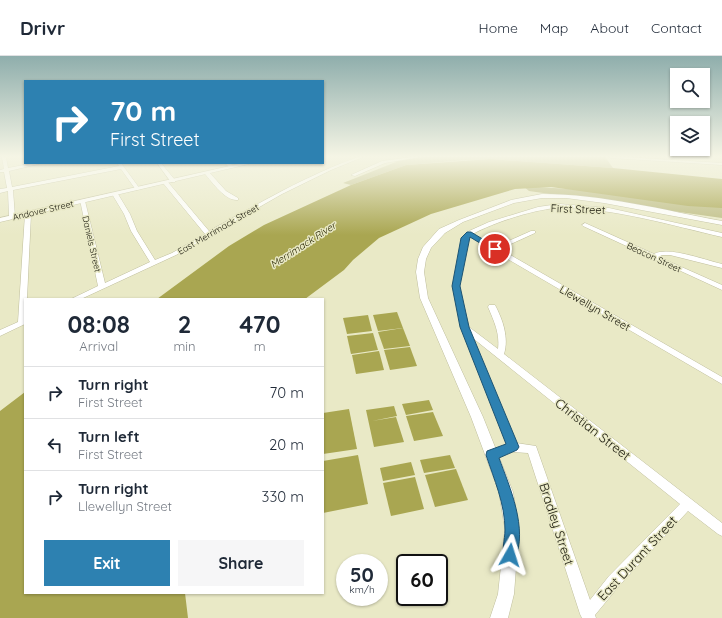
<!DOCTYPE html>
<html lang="en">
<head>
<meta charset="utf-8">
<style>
  body { margin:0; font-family:Quicksand,sans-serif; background:#f6f6f7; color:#1f2937; height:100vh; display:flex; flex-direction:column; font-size:15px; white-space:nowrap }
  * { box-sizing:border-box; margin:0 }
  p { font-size:13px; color:#747a83 }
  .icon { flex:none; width:22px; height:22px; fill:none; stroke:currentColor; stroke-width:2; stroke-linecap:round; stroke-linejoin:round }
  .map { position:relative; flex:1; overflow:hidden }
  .sheet { position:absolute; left:24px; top:242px; width:300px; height:296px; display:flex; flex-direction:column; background:#fff; border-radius:0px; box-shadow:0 1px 3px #0004 }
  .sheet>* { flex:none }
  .top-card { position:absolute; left:24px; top:24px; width:300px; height:84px; border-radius:0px; box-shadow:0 1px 3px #0004; background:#2d81b1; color:#fff; overflow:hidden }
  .buttons { position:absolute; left:670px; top:12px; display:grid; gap:8px }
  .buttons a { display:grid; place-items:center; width:40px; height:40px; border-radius:0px; background:#fff; box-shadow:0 1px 3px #0004; font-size:20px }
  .speed { position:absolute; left:336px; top:498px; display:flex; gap:8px; font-size:20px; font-weight:700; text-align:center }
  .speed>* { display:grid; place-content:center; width:52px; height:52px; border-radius:50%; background:#fff; box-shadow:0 1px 3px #0004; line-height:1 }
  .speed small { font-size:10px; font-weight:400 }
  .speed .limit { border:2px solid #111; border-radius:6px; background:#fff; color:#111 }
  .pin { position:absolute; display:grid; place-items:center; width:34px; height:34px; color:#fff; margin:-17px; border:2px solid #fff; border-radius:50%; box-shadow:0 1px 4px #0007 }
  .me { position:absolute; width:44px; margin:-22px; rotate:6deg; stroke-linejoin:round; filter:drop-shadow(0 0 3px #0008) }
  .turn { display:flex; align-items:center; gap:14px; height:84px; padding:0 20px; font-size:18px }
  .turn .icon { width:52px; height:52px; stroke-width:2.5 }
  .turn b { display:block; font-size:28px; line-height:34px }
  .eta { display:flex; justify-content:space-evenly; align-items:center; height:68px; text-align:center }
  .eta b { font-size:24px; font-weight:700; line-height:28px }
  .action { display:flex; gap:8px; margin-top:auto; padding:8px 20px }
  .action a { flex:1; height:46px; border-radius:0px; background:#2d81b1; color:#fff; font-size:16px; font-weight:700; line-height:46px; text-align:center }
  .action a+a { background:#f6f6f7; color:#1f2937 }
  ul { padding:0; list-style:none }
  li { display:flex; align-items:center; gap:12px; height:52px; padding:0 20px; border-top:1px solid #e0e1e3 }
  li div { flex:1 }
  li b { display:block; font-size:15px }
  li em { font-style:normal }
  header { display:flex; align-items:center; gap:24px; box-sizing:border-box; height:56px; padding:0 20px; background:#fff; border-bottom:1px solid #e0e1e3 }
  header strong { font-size:19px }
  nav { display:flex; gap:22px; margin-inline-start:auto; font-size:14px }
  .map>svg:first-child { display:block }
</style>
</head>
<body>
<header>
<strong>Drivr</strong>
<nav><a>Home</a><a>Map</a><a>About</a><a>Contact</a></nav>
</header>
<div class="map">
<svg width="722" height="562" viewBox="0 0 722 562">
  <rect width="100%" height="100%" fill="#e9e9c6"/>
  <g fill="#bcbb81">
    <path d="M 425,101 L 605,101 L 613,112 L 490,103 L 467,104 L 406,109 L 351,129 L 343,127 L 396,106 L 392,104 Z"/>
    <path d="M 523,130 L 584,134 L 722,151 L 722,162 L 529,135 Z"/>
  </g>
  <g fill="#a9a651">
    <path d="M 490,103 L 613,112 L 722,123 L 722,152 L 688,150 L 551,131 L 515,133 L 431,158 L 379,182 L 353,204 L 344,214 L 305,243 L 157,243 L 229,190 L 264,169 L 351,129 L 406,109 Z"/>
    <path d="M 397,256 L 403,272 L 378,275 L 373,259 Z"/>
    <path d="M 368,259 L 372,275 L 347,278 L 343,262 Z"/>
    <path d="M 403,272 L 410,290 L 384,293 L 378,276 Z"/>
    <path d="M 373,277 L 378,294 L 351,298 L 347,280 Z"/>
    <path d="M 410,291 L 417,310 L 390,314 L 384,294 Z"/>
    <path d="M 379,295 L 384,314 L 356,318 L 352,299 Z"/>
    <path d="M 25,336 L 25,537 L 185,537 L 188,562 L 0,562 L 0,355 Z"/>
    <path d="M 429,344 L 433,354 L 406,359 L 402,348 Z"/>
    <path d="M 394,350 L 397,360 L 372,365 L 396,361 L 404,386 L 374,391 L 366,354 Z"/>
    <path d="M 349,353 L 357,393 L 323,398 L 323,357 Z"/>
    <path d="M 433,356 L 443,380 L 414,385 L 406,360 Z"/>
    <path d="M 358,399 L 368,448 L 323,457 L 323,405 Z"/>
    <path d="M 450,399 L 455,412 L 424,417 L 420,404 Z"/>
    <path d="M 411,406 L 415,419 L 383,425 L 380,412 Z"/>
    <path d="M 456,413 L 468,444 L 435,451 L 425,419 Z"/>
    <path d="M 415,421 L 424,453 L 391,460 L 383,427 Z"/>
  </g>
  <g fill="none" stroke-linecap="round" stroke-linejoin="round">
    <g stroke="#bfbe9d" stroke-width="1">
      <g id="minor">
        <path d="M 2,101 L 6,101 L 8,112 L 34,107 L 43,107 L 9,115 L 12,131 L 119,110 L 117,107 L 121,107 L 140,133 L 136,134 L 121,113 L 13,134 L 15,161 L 12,163 L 9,161 L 8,135 L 0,137 L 0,133 L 7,132 L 4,116 L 0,116 L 0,114 L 4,113 Z"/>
        <path d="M 358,101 L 363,101 L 331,114 L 282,138 L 176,199 L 81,243 L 71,243 L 98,230 L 80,144 L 85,145 L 105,227 L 150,206 L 131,175 L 124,158 L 112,138 L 113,137 L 118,138 L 130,158 L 137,175 L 155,204 L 172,197 L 205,178 L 163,127 L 163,125 L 167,125 L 209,175 C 258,148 305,120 358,101 Z"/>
        <path d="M 412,101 L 420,101 L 385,107 L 355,120 L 351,119 L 382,105 Z"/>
        <path d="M 609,101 L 625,101 L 722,107 L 722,109 L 611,102 Z"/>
        <path d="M 157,107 L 161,107 L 175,124 L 175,126 L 171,126 Z"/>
        <path d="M 225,107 L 230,107 L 234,111 L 230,112 Z"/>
        <path d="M 205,116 L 209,116 L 226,135 L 238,142 L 238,144 C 225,145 213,127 205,118 Z"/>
        <path d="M 559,148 L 609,152 L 722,177 L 722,181 C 670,169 614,152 560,152 C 538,152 492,167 473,178 L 495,191 L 531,175 L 535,175 L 535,177 L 500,193 L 722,321 L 722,328 L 470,181 L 468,182 L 459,230 L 469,271 L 498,293 C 500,278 494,265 488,251 L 489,249 L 495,249 C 503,264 509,282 504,298 L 722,467 L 722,480 L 718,478 L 688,455 L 619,530 L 595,559 L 596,562 L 582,562 L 580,558 L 528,397 L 513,396 L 492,404 L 488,402 L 487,399 L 488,396 L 507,389 L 461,272 L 453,230 L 462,182 L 469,175 L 489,166 L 538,151 ZM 474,283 L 680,448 L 609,520 L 590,544 L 537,393 L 536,390 L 516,387 Z"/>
        <path d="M 28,156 L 31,158 L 27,243 L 25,243 L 25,268 L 0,280 L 0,274 L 18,266 L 25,158 Z"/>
        <path d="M 585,167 L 654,198 C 668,190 705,204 722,208 L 722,212 L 670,199 L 662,199 L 659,201 L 722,229 L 722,234 L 583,170 L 582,169 Z"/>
      </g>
    </g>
    <g stroke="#bfbe9d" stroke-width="1">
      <g id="major">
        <path d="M 243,107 L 253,107 L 0,166 L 0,162 Z"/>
        <path d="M 542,138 C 602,138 663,154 722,165 L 722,169 L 604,147 L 566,142 L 542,142 L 514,147 L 463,166 L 445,177 L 431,192 L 426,203 L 424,216 L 428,242 L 483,361 L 513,436 L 519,473 L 514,538 L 508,562 L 490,562 L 498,538 L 505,473 L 499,436 L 471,361 L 420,242 L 416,216 L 418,203 L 423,191 L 439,173 L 459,164 L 511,144 Z"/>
      </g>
    </g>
    <use href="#minor" fill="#fff" fill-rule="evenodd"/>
    <use href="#major" fill="#fff" fill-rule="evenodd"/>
  </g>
  <linearGradient id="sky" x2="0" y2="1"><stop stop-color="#8faeac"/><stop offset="0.56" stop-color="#f5f5e5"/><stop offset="1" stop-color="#f5f5e5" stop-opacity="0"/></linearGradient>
  <rect width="722" height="179" fill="url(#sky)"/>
  <path fill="#2d81b1" stroke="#1d5473" d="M 467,176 L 471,176 L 499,193 L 493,195 L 470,181 L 460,230 L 469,271 L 519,391 L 517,394 L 499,402 C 510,432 528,472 515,504 L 510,506 L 505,504 C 501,494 505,484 505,474 C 505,448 494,423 486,399 L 487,395 L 506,388 L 460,271 L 452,230 L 461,182 Z"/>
  <g text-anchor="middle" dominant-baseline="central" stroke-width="3" stroke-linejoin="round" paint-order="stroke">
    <g font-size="9" fill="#19180c" stroke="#e9e9c6">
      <text transform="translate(43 154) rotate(-13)">Andover Street</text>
      <text transform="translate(218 173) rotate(-30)">East Merrimack Street</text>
      <text transform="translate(92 188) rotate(77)">Daniels Street</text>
      <text transform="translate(654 201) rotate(25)">Beacon Street</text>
    </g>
    <g font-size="10" font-style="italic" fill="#2d2b05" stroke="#e9e9c6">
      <text transform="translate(303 189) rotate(-33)">Merrimack River</text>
    </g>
    <g font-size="11" fill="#19180c" stroke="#e9e9c6">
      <text transform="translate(578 153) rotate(2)">First Street</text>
      <text transform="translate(595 252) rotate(30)">Llewellyn Street</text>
    </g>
    <g font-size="13" fill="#19180c" stroke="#e9e9c6">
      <text transform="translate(593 373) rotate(38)">Christian Street</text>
      <text transform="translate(557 468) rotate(72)">Bradley Street</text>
      <text transform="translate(637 502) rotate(-47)">East Durant Street</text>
    </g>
  </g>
</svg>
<div class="buttons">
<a><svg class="icon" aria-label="search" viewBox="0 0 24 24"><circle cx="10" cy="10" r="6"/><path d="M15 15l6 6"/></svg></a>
<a><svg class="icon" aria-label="layers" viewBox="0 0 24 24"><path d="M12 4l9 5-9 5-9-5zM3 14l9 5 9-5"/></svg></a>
</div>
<div class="speed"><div>50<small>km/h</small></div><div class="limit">60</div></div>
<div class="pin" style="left:495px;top:193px;background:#d93025"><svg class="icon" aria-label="arrive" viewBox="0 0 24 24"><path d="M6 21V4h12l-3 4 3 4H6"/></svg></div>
<svg class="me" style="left:510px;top:499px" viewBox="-20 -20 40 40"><path d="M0-17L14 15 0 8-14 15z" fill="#2d81b1" stroke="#fff" stroke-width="4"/></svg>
<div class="top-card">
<div class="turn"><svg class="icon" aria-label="right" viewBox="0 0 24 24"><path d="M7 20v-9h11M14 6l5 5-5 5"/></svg><div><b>70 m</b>First Street</div></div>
</div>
<section class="sheet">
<div class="eta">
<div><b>08:08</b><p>Arrival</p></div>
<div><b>2</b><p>min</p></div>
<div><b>470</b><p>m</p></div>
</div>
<ul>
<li><svg class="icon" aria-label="right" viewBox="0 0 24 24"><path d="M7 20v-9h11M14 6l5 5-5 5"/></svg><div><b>Turn right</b><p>First Street</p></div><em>70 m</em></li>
<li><svg class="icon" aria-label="left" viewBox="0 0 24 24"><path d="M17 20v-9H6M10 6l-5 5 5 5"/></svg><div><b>Turn left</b><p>First Street</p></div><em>20 m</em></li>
<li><svg class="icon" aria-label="right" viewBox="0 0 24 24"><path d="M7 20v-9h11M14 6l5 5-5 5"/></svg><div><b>Turn right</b><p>Llewellyn Street</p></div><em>330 m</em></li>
</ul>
<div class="action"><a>Exit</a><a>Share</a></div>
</section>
</div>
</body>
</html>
